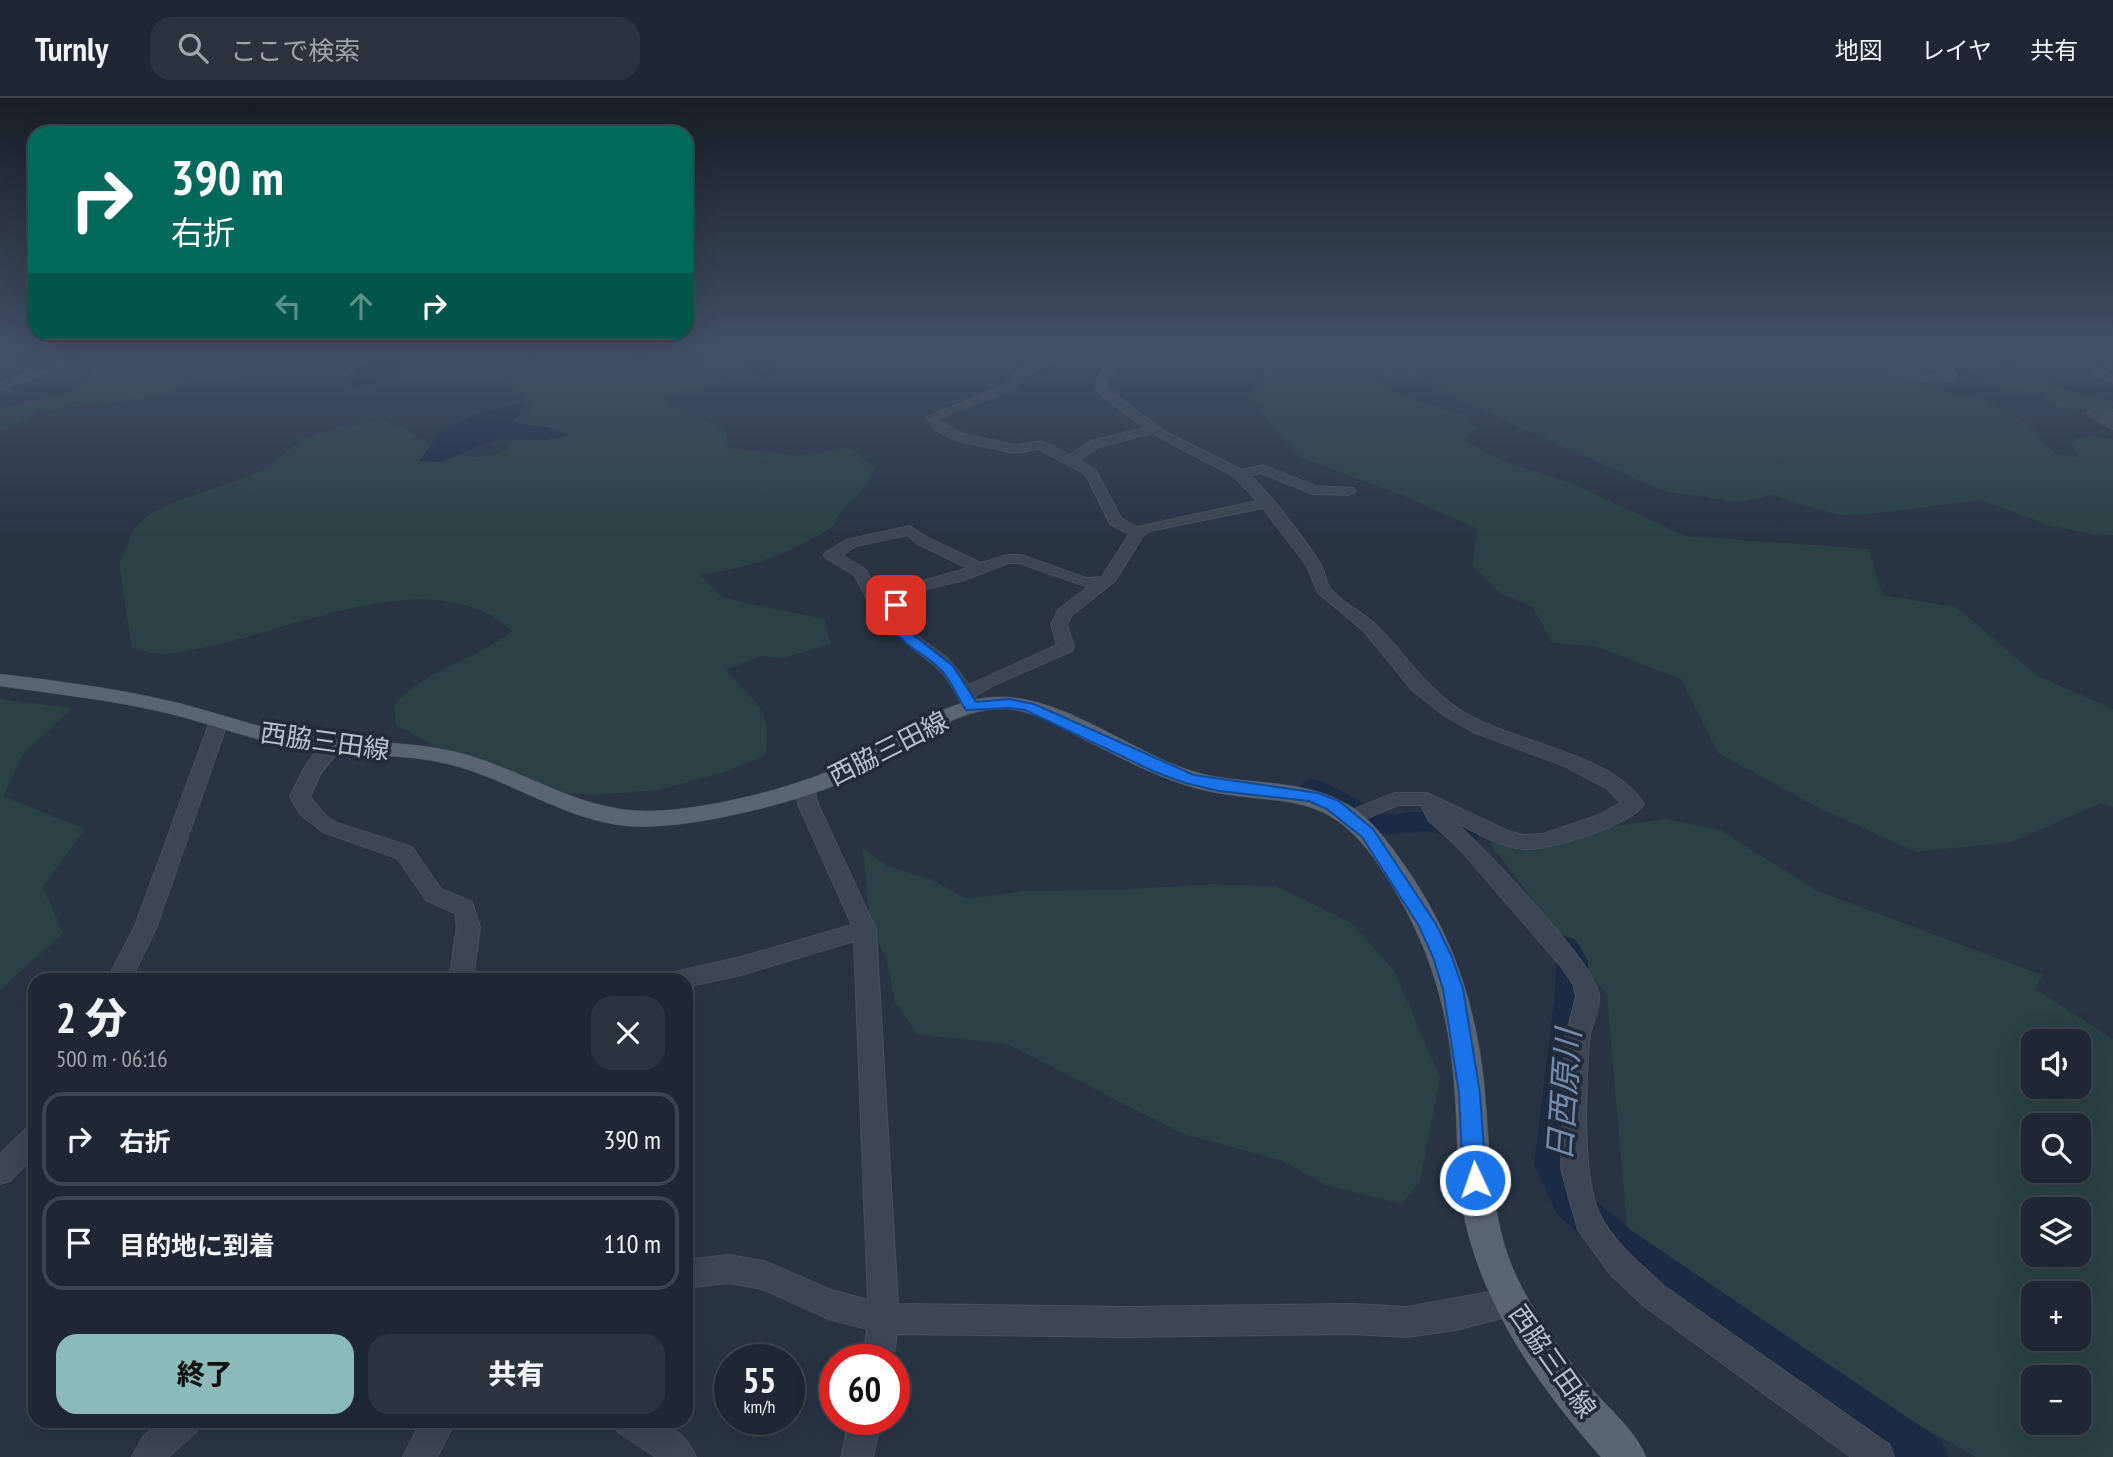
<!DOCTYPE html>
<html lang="ja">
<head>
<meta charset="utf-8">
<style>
  body { margin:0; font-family:"PT Sans Narrow","Noto Sans JP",sans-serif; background:#2b333f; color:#f1f3f6; height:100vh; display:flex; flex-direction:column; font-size:26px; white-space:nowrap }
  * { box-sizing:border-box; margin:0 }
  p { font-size:23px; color:#a1a5ac }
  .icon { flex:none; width:38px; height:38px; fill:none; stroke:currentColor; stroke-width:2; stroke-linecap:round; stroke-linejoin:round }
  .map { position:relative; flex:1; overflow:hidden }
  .sheet { position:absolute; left:28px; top:875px; width:665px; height:455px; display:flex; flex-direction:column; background:#1e2733; border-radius:21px; box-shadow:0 7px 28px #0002,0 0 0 2px #3c444e }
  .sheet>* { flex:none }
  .hud { position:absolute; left:28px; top:28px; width:665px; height:214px; border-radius:21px; box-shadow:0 7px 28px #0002,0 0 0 2px #3c444e; background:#00695c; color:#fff; overflow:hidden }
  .controls { position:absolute; left:2021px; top:931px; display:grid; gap:14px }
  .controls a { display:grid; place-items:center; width:70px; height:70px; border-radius:14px; background:#1e2733; box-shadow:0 7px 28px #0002,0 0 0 2px #3c444e; font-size:35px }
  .speed { position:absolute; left:714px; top:1246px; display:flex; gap:14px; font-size:35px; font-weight:700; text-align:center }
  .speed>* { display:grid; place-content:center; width:91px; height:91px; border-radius:50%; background:#1e2733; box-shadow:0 7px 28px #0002,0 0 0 2px #3c444e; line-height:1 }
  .speed small { font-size:18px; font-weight:400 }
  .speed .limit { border:10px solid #d22; background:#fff; color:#111 }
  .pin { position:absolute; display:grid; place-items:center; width:60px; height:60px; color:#fff; margin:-30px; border-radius:14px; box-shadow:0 4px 10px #0006 }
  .me { position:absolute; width:77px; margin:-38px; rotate:357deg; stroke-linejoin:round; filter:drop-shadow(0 0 5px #0008) }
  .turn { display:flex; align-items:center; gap:24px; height:147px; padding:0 28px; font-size:32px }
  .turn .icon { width:91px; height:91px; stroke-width:2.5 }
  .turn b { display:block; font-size:49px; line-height:60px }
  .lanes { display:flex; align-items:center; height:66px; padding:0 28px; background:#0003; justify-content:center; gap:35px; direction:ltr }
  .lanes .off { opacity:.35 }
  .round { display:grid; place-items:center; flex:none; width:74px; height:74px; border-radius:21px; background:#2b333f }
  .head { display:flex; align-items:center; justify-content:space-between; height:119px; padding:0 28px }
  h1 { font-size:42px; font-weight:800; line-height:52px }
  .primary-button { display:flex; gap:14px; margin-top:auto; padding:14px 28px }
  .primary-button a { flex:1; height:80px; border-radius:21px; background:#8bbbb9; color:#111; font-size:28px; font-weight:800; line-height:80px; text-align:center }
  .primary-button a+a { background:#2b333f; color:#f1f3f6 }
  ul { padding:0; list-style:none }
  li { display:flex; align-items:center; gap:21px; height:94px; margin:0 14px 10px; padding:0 14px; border:4px solid #3c444e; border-radius:21px }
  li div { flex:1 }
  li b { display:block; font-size:26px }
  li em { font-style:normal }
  header { display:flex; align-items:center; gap:42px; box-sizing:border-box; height:98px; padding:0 35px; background:#1e2733; border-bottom:2px solid #3c444e }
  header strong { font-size:33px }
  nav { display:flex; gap:38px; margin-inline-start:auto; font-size:24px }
  .search { width:490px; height:63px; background:#2b333f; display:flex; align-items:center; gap:18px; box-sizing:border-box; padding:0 24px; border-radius:21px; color:#a1a5ac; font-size:26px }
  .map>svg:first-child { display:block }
</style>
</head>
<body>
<header>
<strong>Turnly</strong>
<div class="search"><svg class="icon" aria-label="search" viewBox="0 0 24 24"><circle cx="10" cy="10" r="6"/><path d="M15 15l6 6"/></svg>ここで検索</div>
<nav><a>地図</a><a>レイヤ</a><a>共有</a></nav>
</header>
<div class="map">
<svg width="2113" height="1359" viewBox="0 0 2113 1359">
  <rect width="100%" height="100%" fill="#283444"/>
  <g fill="#2a4245" fill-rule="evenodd">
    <path d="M 123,251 L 258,251 L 230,261 L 223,273 L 265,267 L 288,251 L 387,253 L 334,285 L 195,278 L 159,298 L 40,313 L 11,330 L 0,333 L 0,310 L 70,295 L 87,283 L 91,268 Z"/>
    <path d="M 538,251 L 616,251 L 628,256 L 688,268 L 706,273 L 725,285 L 662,298 L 666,305 L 726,333 L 728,350 L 795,358 L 851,350 L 874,370 C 866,398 839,405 834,428 C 784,459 758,467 700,477 L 724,500 L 824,521 L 831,546 L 783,560 L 761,558 L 726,572 C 754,606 773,608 765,658 L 721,675 L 658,692 L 593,697 L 545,693 L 459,661 L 396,627 L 394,608 C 423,572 476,562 512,533 C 431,459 287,537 195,551 C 185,553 173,556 163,556 C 153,556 142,552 132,550 L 119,466 L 134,431 L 150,416 L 172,405 L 252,377 L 269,368 L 303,341 L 343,328 L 383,324 L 401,328 L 442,355 L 474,359 L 493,357 L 505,353 L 526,332 L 531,306 L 504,282 Z"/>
    <path d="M 1243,251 L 1941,251 L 1950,258 L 1996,263 L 2063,291 L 2113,304 L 2113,317 C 2095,311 2076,314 2058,308 C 2049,306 2044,297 2034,295 C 2012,292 1991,290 1970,281 L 1973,277 L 1970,271 L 1944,269 C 1932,276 1915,269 1902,266 C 1911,275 1920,286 1932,291 C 1949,298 1969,294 1986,303 C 2005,312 2020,325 2040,333 L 2036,340 L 2058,357 L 2079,359 L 2071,344 C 2083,336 2100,338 2113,343 L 2113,437 L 2091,436 L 2048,427 L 1981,402 L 1870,416 L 1838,417 L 1771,397 L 1739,404 L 1663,393 L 1446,296 L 1420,279 L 1398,273 L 1377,283 L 1400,298 L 1466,318 L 1475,330 L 1463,342 L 1506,364 L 1570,385 L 1685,438 L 1869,451 L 1882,497 L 1956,509 L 2038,578 L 2113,611 L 2113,709 L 2101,705 L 2012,744 L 1916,754 L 1819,710 L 1718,655 L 1681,581 L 1595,548 L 1552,545 L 1533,509 L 1500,495 L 1472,468 L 1477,431 L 1402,397 L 1302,360 L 1268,323 L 1257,309 L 1255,301 L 1248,295 L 1270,278 L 1245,258 Z"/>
    <path d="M 0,601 L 72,610 L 24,655 L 3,698 L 85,731 L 43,789 L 63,835 L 0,892 Z"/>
    <path d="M 1665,721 L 1718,731 L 1818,793 L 2042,877 L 2035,891 L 2113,941 L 2113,1359 L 1976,1359 L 1869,1299 L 1627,1131 L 1607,897 L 1490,746 ZM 2034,943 L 2079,943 L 2079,989 L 2034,989 ZM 2034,1027 L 2079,1027 L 2079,1073 L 2034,1073 ZM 2034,1111 L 2079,1111 L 2079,1157 L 2034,1157 ZM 2034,1195 L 2079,1195 L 2079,1241 L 2034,1241 ZM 2034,1279 L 2079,1279 L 2079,1325 L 2034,1325 Z"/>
    <path d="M 863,750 L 887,768 L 932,782 L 967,801 L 1024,793 L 1120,792 L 1210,786 L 1276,788 L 1350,824 L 1394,872 L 1440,980 L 1420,1083 L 1402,1106 L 1326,1087 L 1283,1063 L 1181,1035 L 1007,946 L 917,936 L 895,904 L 887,863 L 870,826 Z"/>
  </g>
  <g fill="#1a2b43">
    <path d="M 389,251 L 441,251 L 432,258 L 399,269 L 398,278 C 382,284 363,292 346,287 L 350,275 L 379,262 Z"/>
    <path d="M 652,251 L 834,251 L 778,259 L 769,269 L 769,278 L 762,280 L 754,270 L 741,260 Z"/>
    <path d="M 525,305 L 520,316 L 511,325 L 548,329 L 570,337 L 548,342 L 496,341 L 442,364 L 419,363 C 426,354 434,341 443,334 C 467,317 497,309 525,305 Z"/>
  </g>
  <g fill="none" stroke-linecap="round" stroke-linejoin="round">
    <g fill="#1a2b43" fill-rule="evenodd">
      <path d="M 1313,681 C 1341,689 1362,707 1388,716 C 1394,718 1402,715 1409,714 C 1431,714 1466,717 1479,738 L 1475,745 L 1465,747 C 1454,744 1446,737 1435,735 C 1418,731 1402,737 1386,736 C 1379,736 1303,695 1300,690 L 1304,684 Z"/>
      <path d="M 1565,838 L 1576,842 L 1588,863 L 1587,895 L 1570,1065 L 1583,1092 L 1632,1133 L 1942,1343 L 1948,1359 L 1888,1359 L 1604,1159 L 1557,1116 L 1534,1066 L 1555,895 L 1556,863 L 1550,850 L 1554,842 Z"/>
    </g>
    <g stroke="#464f5d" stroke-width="2">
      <g id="minor">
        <path d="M 99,251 L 116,251 L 0,292 L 0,285 Z"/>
        <path d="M 960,251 L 948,257 L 943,254 L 945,251 Z"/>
        <path d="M 1112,251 L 1123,251 L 1121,260 L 1107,283 L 1109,292 L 1166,334 L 1242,372 L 1262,367 L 1315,388 L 1354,390 L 1356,393 L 1349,397 L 1313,396 L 1261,375 L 1250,378 C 1267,391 1308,446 1320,465 C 1325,472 1325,483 1330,490 C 1340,504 1362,514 1375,526 C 1405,555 1421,585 1457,610 C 1508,645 1611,653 1644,706 C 1631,727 1548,753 1524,751 C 1499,749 1475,734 1454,723 C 1482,748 1595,865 1599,897 C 1601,911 1590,928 1589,943 C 1586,987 1581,1079 1600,1117 C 1614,1145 1642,1167 1664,1188 L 1890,1347 L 1894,1359 L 1851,1359 L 1644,1208 L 1611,1177 L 1578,1132 L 1561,1071 L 1565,940 L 1576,899 L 1573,886 L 1560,867 L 1459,750 L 1429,723 L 1421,707 L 1398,707 L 1351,727 L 1344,725 L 1341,720 L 1344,715 L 1395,695 L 1427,695 L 1508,733 L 1523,737 L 1543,736 L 1599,717 L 1621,705 L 1606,690 L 1567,669 L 1473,634 L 1445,618 L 1412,592 L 1364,533 L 1318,495 L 1307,468 L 1263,410 L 1150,433 L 1143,438 L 1115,483 L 1072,517 L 1067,526 L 1074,549 L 1072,553 L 996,586 L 975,598 L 980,607 L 971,612 L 965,611 C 957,599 952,585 941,574 C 921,552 890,544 888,509 L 867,501 L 855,478 L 826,460 L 824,457 L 826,454 L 846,442 L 910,428 L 928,440 L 981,465 L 1007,457 L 1021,457 L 1086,480 L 1102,479 L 1129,436 L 1110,426 L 1086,377 L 1065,365 L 1039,351 L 1015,355 L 955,342 L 936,332 L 927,319 L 1003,288 L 1020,272 L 1041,261 L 1111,257 ZM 1108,264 L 1095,283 L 1097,293 L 1144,330 L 1091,343 L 1070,357 L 1041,343 L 1015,347 L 963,336 L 944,326 L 940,320 L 1011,292 L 1028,276 L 1047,266 ZM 1152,335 L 1235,379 L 1257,403 L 1137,429 L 1121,420 L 1096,372 L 1079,362 L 1099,349 ZM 907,437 L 918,446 L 968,470 L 909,487 L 894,501 L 879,495 L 866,472 L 842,457 L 856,448 ZM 1009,465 L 1019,465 L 1088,489 L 1059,511 L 1051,526 L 1057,547 L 969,587 C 961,576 954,566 944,557 C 924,542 906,536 904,508 L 919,493 L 964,482 Z"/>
        <path d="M 1879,251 L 1890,251 C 1903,270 1921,279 1945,277 L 1906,251 C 1924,251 1946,263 1958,278 C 1942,290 1907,283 1893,270 C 1887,265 1883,257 1879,251 Z"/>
        <path d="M 2045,251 L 2059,251 L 2113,278 L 2113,285 Z"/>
        <path d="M 2093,311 L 2113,315 L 2113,331 L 2089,318 L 2087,315 Z"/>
        <path d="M 219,618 L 228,623 L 157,828 L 131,882 L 107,882 L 135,828 L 210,623 Z"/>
        <path d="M 334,642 L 343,648 L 320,676 L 310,699 L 326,718 L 337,725 L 412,749 L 441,791 L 472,804 L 480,829 L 473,882 L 449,882 L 457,829 L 455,815 L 426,802 L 397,760 L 323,734 L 301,717 L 290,699 C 299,680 312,648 334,642 Z"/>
        <path d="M 806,684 L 813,686 L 818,706 L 876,832 L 898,1206 L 1126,1209 L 1352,1206 L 1407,1209 L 1511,1190 L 1521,1195 L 1526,1205 L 1521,1215 L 1456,1232 L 1407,1239 L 1352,1236 L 1126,1239 L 897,1236 L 893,1262 L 863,1262 L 867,1231 L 829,1221 L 762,1191 L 729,1185 L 686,1190 L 686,1162 L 729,1157 L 764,1163 L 831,1192 L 868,1202 L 854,843 L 741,877 L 686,889 L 686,882 L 666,882 L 670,876 L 678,873 L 741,859 L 852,827 L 798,706 L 796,690 L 799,686 Z"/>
        <path d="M 35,1027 L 35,1057 L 10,1083 L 0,1086 L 0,1056 L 26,1031 Z"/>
        <path d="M 850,1321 L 882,1321 L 873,1359 L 841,1359 Z"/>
        <path d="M 161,1323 L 201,1323 L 196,1334 L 168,1359 L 132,1359 L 143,1339 Z"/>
        <path d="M 419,1323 L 451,1323 L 453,1328 L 437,1359 L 403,1359 L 420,1326 Z"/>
        <path d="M 613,1323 C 648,1323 680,1321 696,1359 L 656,1359 L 618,1334 Z"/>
      </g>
    </g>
    <g stroke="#464f5d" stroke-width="1">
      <path id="major" d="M 0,576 C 57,583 114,590 170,603 C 216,614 260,631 306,638 C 356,646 407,642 456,654 C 522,670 581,715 651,713 C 706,712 800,689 849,664 C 894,641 934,607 985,600 C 1051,590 1125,650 1186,671 C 1236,689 1295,678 1343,704 C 1372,719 1391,748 1409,774 C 1455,842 1478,914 1485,996 C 1490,1053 1490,1111 1511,1166 C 1530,1212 1561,1254 1593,1292 C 1611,1313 1636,1333 1646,1359 L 1601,1359 C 1540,1290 1486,1214 1465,1123 C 1456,1081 1458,1038 1455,996 C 1449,905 1426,834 1373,759 C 1322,689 1277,709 1203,692 C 1158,681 1118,658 1077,638 C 1056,627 1032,613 1008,611 C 950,608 903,656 855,679 C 802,704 686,733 628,728 C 564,722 510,681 448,666 C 400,654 349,660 301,651 C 255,643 212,626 167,615 C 112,602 56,596 0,588 Z"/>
    </g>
    <use href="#minor" fill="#3c4654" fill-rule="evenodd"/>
    <use href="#major" fill="#5a6574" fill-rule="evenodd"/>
  </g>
  <linearGradient id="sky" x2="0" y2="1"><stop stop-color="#161d25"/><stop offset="0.57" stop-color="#425067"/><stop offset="1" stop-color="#425067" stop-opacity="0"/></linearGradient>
  <rect width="2113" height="442" fill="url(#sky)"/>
  <path fill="#1a73e8" stroke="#114b97" stroke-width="2" d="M 896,503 L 902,507 L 903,526 L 908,533 L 953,568 L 976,604 L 1009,601 L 1034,606 L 1194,677 L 1318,695 L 1339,703 L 1373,731 L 1436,826 L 1452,859 L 1463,891 L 1480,995 L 1486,1082 L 1483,1089 L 1475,1092 L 1467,1089 L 1463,1082 L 1459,995 L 1443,891 L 1433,859 L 1419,828 L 1362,739 L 1327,711 L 1309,703 L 1219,693 L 1185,685 L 1155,674 L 1025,612 L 1009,610 L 966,612 C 958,600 952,584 942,573 C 918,547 891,549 889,507 Z"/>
  <g text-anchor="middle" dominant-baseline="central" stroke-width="7" stroke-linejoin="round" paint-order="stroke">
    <g font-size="26" fill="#bac1cd" stroke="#212b3a">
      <text transform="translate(325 643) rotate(8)">西脇三田線</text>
      <text transform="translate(888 650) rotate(-27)">西脇三田線</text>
      <text transform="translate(1553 1263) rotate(55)">西脇三田線</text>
    </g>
    <g font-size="33" font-style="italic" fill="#738cac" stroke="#212b3a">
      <text transform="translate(1563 997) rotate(-86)">日西原川</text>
    </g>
  </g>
</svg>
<div class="controls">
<a><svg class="icon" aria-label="sound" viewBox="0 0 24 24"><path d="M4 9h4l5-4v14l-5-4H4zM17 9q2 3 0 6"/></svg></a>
<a><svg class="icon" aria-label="search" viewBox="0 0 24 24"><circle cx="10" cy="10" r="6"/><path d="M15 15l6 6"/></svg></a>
<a><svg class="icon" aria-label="layers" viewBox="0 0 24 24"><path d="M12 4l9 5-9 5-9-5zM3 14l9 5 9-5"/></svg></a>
<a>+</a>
<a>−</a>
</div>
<div class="speed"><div>55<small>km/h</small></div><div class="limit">60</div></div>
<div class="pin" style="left:896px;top:507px;background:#d93025"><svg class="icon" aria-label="arrive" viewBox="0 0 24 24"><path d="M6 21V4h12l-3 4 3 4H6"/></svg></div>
<svg class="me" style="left:1475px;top:1082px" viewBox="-20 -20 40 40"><circle r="17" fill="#1a73e8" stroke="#fff" stroke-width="3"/><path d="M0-11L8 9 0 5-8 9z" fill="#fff"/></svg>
<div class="hud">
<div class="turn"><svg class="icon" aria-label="right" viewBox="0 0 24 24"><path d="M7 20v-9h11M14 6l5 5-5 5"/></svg><div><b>390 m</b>右折</div></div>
<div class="lanes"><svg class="icon off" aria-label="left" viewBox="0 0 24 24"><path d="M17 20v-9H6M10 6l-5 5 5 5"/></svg><svg class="icon off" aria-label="ahead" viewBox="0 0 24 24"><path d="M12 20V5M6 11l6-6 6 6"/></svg><svg class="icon" aria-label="right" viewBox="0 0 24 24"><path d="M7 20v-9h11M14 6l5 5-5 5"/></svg></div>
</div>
<section class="sheet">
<div class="head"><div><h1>2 分</h1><p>500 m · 06:16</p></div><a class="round"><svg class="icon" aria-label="close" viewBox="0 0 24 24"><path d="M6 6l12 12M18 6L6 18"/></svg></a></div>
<ul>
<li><svg class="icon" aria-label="right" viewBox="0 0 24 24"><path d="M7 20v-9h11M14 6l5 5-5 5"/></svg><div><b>右折</b></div><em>390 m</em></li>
<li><svg class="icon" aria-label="arrive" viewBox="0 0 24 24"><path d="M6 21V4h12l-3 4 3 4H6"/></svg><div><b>目的地に到着</b></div><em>110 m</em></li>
</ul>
<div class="primary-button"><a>終了</a><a>共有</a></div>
</section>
</div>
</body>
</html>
